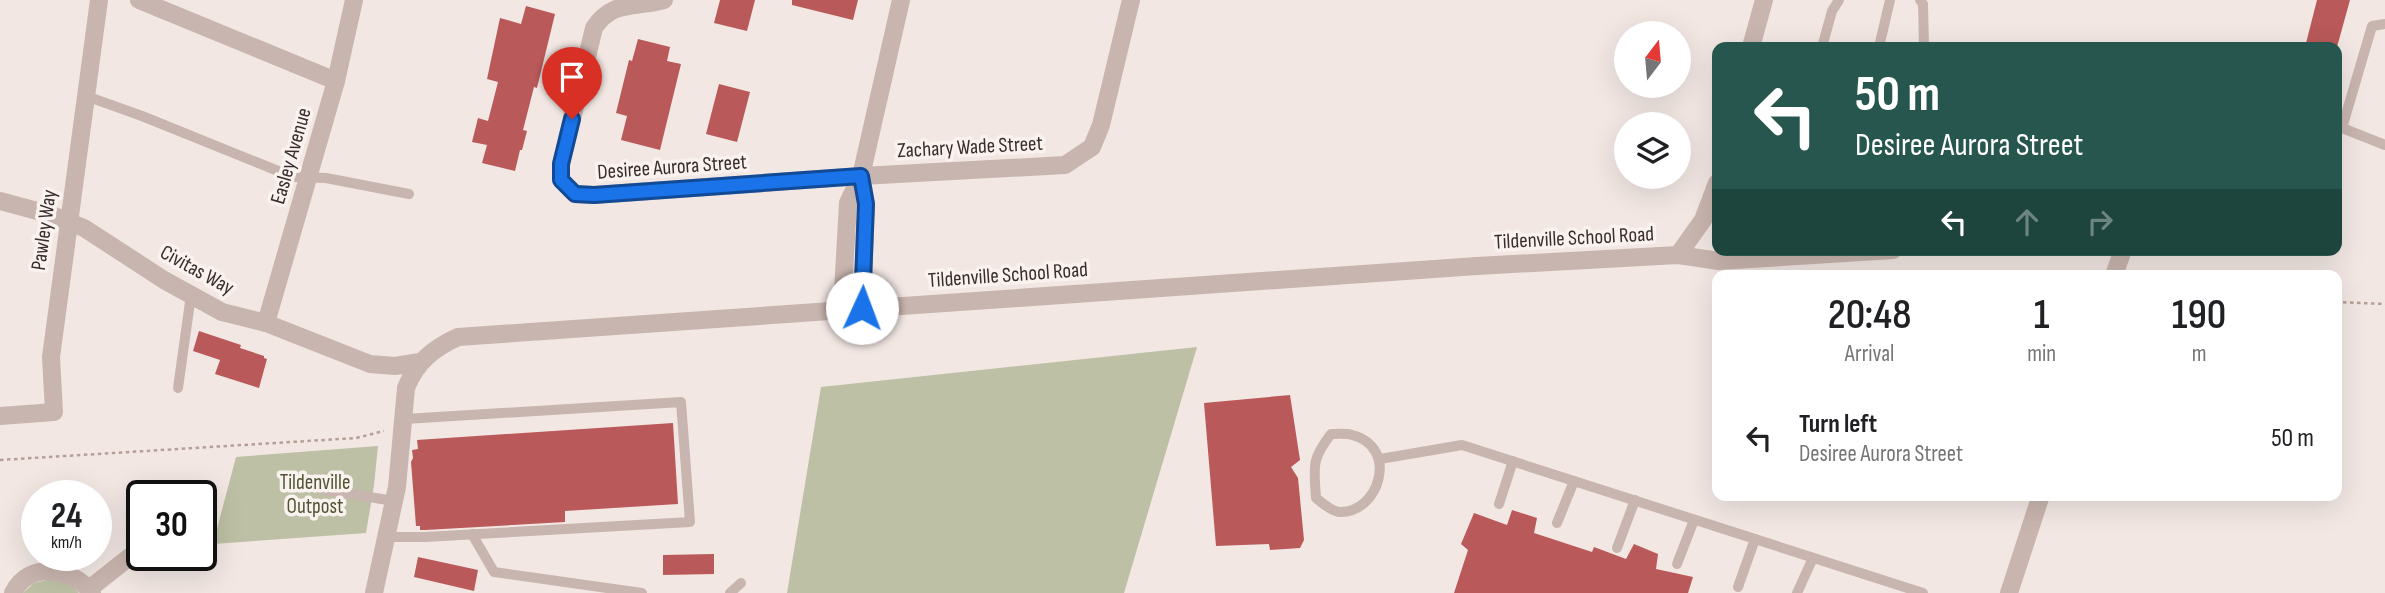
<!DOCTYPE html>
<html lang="en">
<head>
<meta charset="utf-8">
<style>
  body { margin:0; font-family:"Sofia Sans Condensed",sans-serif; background:#f2f2f2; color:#202124; height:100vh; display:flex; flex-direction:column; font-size:26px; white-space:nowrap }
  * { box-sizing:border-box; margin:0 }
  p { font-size:23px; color:#757577 }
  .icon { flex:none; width:38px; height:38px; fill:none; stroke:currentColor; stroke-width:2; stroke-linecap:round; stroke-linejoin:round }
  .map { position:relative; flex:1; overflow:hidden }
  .panel { position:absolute; left:1712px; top:270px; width:630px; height:231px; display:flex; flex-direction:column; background:#fff; border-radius:14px; box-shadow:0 7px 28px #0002 }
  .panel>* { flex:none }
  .top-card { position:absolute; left:1712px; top:42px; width:630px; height:214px; border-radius:14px; box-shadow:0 7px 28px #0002; background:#26564e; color:#fff; overflow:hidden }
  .needle { width:46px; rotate:16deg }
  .tools { position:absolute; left:1614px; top:21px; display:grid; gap:14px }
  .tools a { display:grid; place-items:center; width:77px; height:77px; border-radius:50%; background:#fff; box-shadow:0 7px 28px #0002; font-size:35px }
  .speed { position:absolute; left:21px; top:480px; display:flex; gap:14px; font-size:35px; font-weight:700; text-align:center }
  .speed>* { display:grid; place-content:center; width:91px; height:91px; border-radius:50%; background:#fff; box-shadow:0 7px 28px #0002; line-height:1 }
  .speed small { font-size:18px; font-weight:400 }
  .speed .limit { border:4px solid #111; border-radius:10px; background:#fff; color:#111 }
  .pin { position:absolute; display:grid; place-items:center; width:60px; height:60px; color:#fff; margin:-72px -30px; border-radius:50% 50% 50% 0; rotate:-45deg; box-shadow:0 0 7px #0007 }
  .pin .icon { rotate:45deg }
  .me { position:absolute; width:77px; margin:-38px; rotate:2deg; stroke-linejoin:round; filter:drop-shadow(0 0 5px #0008) }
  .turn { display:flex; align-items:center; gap:24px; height:147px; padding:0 28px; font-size:32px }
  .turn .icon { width:91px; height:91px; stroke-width:2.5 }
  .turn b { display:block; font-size:49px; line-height:60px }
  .lanes { display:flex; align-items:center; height:66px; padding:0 28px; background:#0003; justify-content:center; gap:35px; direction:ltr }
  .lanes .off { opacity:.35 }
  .eta { display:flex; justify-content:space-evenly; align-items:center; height:119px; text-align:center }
  .eta b { font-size:42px; font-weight:600; line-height:49px }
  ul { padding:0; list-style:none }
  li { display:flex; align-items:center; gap:21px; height:98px; padding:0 28px }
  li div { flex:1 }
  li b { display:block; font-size:26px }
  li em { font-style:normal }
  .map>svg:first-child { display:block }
</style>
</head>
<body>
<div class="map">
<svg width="2385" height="593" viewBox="0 0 2385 593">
  <rect width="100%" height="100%" fill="#f2e7e3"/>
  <g fill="#bdc0a4">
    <path d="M 1197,347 L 1124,593 L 787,593 L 821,387 Z"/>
    <path d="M 378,446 L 374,485 L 366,533 L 213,544 L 236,457 Z"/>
    <path d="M 47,580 C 61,580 70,582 79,593 L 23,593 L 34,583 Z"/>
  </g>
  <g fill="#b95959">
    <path d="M 720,0 L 755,0 L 747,31 L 714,23 Z"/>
    <path d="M 792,0 L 858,0 L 853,20 L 792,5 Z"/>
    <path d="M 2317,0 L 2350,0 L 2337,47 L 2305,47 Z"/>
    <path d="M 526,6 L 555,14 L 537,88 L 534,87 L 523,130 L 527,131 L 522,150 L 520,150 L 515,171 L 482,163 L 487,145 L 472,142 L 478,118 L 488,121 L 498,82 L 487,79 L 500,18 L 521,24 Z"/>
    <path d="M 638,39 L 670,47 L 667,61 L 681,64 L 660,150 L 621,140 L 627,116 L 616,113 L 629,60 L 632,61 Z"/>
    <path d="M 719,84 L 750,92 L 737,142 L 706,134 Z"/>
    <path d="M 199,331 L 241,345 L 240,348 L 264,356 L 264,358 L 267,359 L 259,388 L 215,374 L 220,360 L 193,351 Z"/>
    <path d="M 1290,395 L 1300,460 L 1291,467 L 1298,478 L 1304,540 L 1300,548 L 1270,550 L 1269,544 L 1216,546 L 1204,403 Z"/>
    <path d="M 673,423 L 678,504 L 565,511 L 565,522 L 425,530 L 420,530 L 420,526 L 416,526 L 411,462 L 413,458 L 412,450 L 418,449 L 417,440 Z"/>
    <path d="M 1512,510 L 1537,518 L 1534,533 L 1592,552 L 1594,547 L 1626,559 L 1634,544 L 1658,554 L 1656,569 L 1693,577 L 1688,593 L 1454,593 L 1468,550 L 1461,544 L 1474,513 L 1507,525 Z"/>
    <path d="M 714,554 L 714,574 L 663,575 L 663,555 Z"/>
    <path d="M 418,557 L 478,570 L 474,591 L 414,577 Z"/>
  </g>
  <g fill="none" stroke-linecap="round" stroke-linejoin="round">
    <g stroke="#b59f99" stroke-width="2.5" stroke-dasharray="3.5 3.5" stroke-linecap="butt">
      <path d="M 2336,302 L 2385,304"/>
      <path d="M 0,460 L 356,438 L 384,431"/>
    </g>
    <g stroke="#c9b5af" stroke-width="10">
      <path d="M 1920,0 L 1923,4 L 1924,47"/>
      <path d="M 1822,47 L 1832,11 L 1839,0"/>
      <path d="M 1879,47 L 1890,0"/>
      <path d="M 86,96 L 142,116 L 293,177 L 326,178 L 409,194"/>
      <path d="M 2337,126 L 2385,145"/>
      <path d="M 2342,128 L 2372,26 L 2385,24"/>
      <path d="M 178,388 L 191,295"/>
      <path d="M 1331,434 C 1337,434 1346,433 1352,435 C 1400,447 1379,514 1339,512 C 1331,511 1322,503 1316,498 C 1314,466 1311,460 1331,434 Z"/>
      <path d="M 1380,459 L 1462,445 L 1923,593"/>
      <path d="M 319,489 L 394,501"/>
      <path d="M 1499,504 L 1513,461"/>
      <path d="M 1557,523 L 1574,481"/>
      <path d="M 472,534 L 494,572 L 642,593"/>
      <path d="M 387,537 L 425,537 L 690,522 L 681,402 L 405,419"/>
      <path d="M 1617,548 L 1635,500"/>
      <path d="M 1677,564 L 1694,520"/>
      <path d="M 1738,587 L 1755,539"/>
      <path d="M 730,593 L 741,583"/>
      <path d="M 1797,593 L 1813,558"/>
    </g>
    <g stroke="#c9b5af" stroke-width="18">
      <path d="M 139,0 L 336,81"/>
      <path d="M 664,0 C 635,8 612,0 594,28 L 561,164 L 561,180 L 575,194 L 594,195 L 861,176 L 1065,165 L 1092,147 L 1101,125 L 1131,0"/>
      <path d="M 1751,47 L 1764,0"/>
      <path d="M 861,176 L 866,204 L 862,308"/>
      <path d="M 0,201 L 52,215 L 84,228 L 164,280 L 222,312 L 266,323 L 370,364 L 395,366 L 420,362"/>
      <path d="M 1678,255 L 1703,220 L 1717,183"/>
      <path d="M 2114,275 L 2123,250"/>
      <path d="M 842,309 L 848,203 L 861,176 L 901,0"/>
      <path d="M 266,323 L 336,81 L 354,0"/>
      <path d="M 0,416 L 54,412 L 51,357 L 99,0"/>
      <path d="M 89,589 L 137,551"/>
      <path d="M 13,593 C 29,560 73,568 92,593"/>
      <path d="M 374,593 L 397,487 L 406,388 C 416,362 434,348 458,337 L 1477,266 L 1678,255 L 1719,261 L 1893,250"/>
      <path d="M 2009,593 L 2041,495"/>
    </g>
  </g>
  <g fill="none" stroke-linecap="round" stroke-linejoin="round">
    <g stroke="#114b97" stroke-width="18">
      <path id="route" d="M 572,119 L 561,164 L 561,180 L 575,194 L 594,195 L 861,176 L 866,204 L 862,308"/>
    </g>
    <use href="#route" stroke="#1a73e8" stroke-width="12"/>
  </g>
  <g text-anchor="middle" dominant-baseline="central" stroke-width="7" stroke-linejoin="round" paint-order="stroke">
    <g font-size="21" fill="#392d2c" stroke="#f9f2ef">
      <text transform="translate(970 147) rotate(-3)">Zachary Wade Street</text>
      <text transform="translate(291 156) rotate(-74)">Easley Avenue</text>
      <text transform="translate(672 167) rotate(-4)">Desiree Aurora Street</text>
      <text transform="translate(44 230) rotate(-82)">Pawley Way</text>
      <text transform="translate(1574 238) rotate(-3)">Tildenville School Road</text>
      <text transform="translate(197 270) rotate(29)">Civitas Way</text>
      <text transform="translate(1008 275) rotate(-4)">Tildenville School Road</text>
    </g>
    <g font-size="21" fill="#505433" stroke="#f9f2ef">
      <text x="315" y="482">Tildenville<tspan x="315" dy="24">Outpost</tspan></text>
    </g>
  </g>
</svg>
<div class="tools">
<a><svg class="needle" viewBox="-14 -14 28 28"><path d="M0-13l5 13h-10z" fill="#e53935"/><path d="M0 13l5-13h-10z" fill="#757577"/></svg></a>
<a><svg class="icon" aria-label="layers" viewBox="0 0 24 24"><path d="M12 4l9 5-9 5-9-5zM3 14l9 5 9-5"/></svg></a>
</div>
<div class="speed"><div>24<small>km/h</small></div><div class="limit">30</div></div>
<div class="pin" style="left:572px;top:119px;background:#d93025"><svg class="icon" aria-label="arrive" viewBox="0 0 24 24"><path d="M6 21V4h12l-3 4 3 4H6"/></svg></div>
<svg class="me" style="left:862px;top:308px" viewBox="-20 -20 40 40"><circle r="19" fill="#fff"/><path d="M0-13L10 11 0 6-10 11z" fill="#1a73e8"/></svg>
<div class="top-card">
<div class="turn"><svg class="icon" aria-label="left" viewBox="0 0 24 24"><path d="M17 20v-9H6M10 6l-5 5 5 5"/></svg><div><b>50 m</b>Desiree Aurora Street</div></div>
<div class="lanes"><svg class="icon" aria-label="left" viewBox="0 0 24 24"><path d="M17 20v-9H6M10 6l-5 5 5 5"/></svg><svg class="icon off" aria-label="ahead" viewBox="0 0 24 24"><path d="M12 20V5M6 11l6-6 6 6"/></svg><svg class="icon off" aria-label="right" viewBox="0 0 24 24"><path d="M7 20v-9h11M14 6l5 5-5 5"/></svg></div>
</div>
<section class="panel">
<div class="eta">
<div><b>20:48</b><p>Arrival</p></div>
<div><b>1</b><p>min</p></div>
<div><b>190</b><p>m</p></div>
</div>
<ul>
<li><svg class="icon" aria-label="left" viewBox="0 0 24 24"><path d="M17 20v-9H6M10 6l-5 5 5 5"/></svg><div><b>Turn left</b><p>Desiree Aurora Street</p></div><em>50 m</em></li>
</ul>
</section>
</div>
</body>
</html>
